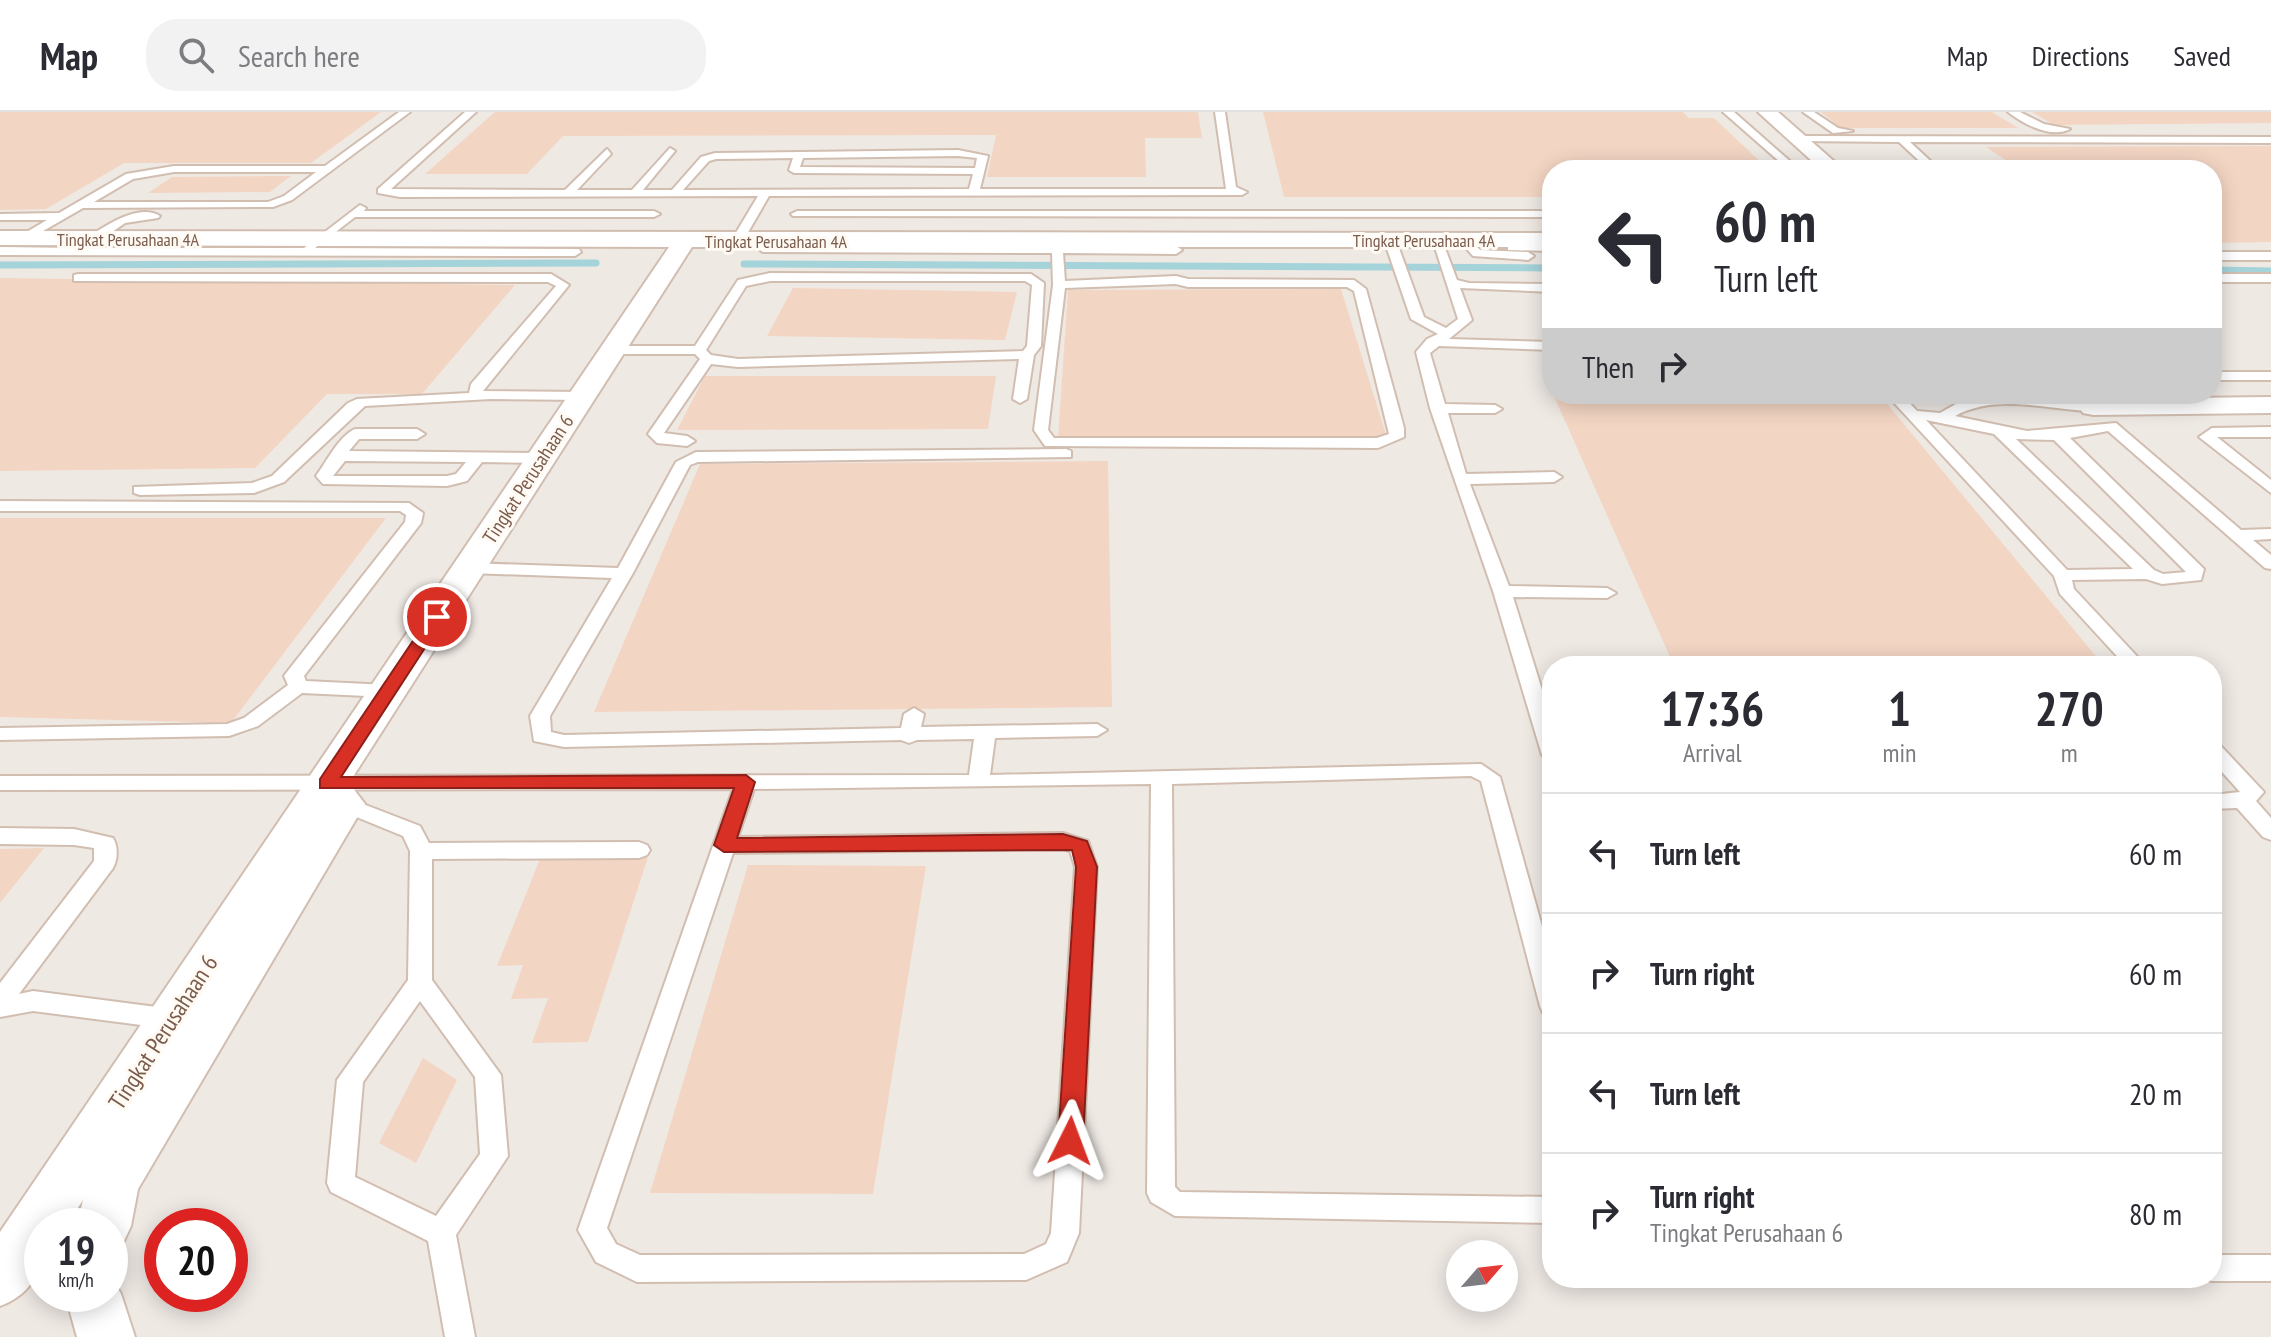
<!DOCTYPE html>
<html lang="en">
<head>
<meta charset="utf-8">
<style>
  body { margin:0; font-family:"PT Sans Narrow",sans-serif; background:#f2f2f3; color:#2b2b33; height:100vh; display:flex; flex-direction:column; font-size:30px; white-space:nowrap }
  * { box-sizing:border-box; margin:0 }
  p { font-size:26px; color:#7c7c81 }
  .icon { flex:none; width:44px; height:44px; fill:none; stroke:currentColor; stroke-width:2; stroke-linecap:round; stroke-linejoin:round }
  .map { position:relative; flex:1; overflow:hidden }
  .sheet { position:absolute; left:1542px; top:544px; width:680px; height:632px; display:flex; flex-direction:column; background:#fff; border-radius:32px; box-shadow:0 4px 20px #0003 }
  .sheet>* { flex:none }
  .hud { position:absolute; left:1542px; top:48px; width:680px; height:244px; border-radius:32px; box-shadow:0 4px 20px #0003; background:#fff; color:#2b2b33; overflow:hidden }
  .needle { width:52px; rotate:62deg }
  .controls { position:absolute; left:1446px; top:1128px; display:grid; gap:16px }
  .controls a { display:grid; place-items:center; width:72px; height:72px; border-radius:50%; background:#fff; box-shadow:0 4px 20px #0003; font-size:40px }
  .speed { position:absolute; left:24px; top:1096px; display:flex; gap:16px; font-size:40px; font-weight:700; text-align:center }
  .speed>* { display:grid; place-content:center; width:104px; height:104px; border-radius:50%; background:#fff; box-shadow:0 4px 20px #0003; line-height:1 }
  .speed small { font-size:20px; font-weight:400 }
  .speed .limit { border:12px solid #d22; background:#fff; color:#111 }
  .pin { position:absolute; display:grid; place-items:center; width:68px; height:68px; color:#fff; margin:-34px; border:4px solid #fff; border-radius:50%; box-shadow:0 2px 8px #0007 }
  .me { position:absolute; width:88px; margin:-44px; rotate:3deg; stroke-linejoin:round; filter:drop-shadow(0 0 6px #0008) }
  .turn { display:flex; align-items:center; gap:28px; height:168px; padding:0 40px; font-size:36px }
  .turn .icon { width:104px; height:104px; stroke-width:2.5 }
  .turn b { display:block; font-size:56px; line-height:68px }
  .then { display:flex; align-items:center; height:76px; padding:0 40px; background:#0003; gap:16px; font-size:30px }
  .eta { display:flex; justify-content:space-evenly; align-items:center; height:136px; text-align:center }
  .eta b { font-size:48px; font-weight:800; line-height:56px }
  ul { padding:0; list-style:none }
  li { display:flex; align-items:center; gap:24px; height:120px; padding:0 40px; border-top:2px solid #e1e1e2 }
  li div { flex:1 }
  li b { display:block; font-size:30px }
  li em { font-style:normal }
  header { display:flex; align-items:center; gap:48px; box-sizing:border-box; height:112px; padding:0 40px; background:#fff; border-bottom:2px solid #e1e1e2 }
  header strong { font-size:38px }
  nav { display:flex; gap:44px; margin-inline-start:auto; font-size:28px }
  .search { width:560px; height:72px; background:#f2f2f3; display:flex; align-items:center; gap:20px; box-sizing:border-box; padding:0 28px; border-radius:32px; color:#7c7c81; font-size:30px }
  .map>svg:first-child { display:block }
</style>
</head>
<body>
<header>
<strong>Map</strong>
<div class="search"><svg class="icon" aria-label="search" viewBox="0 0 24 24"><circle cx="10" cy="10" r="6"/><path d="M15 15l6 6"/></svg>Search here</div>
<nav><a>Map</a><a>Directions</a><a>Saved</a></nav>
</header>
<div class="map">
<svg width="2271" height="1225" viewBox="0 0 2271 1225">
  <rect width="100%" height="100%" fill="#fdf6ec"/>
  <path fill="#efe9e4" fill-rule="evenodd" d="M 0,0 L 2271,0 L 2271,1225 L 0,1225 ZM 1552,58 L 2212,58 L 2212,282 L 1552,282 ZM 1552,554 L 2212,554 L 2212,1166 L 1552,1166 ZM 42,1114 L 110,1114 L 110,1182 L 42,1182 ZM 162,1114 L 230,1114 L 230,1182 L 162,1182 ZM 1460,1142 L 1504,1142 L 1504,1186 L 1460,1186 Z"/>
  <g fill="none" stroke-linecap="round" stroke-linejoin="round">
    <g stroke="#a5d3da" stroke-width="7">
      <path d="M 744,152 L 1552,156"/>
      <path d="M 0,153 L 596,151"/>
      <path d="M 2212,158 L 2271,159"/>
    </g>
  </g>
  <g fill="#f3d5c3">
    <path d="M 0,0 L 381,0 L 311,51 L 124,51 L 46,97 L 0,98 Z"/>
    <path d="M 495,0 L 1198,0 L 1202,26 L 1145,26 L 1146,65 L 987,65 L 996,23 L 563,24 L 527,62 L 425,62 Z"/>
    <path d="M 1263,0 L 1683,0 L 1689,6 L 1714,6 L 1769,58 L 1552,58 L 1552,85 L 1284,85 Z"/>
    <path d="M 1821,0 L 1992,0 L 2018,16 L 1841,16 Z"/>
    <path d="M 2032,0 L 2271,0 L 2271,11 L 2054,13 Z"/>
    <path d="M 2271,34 L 2271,130 L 2212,131 L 2212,58 L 1943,58 L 1934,51 L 2010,51 L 1986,35 Z"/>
    <path d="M 291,64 L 270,80 L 148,81 L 172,65 Z"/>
    <path d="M 0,166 L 515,173 L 422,282 L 327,282 L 255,356 L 0,359 Z"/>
    <path d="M 793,176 L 1017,180 L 1005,228 L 767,224 Z"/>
    <path d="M 1341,177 L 1387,326 L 1058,327 L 1068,178 Z"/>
    <path d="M 705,264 L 996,264 L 988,317 L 677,318 Z"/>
    <path d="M 1553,282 L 1879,282 L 2104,554 L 1674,554 Z"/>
    <path d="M 1108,349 L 1112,595 L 594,600 L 700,352 Z"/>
    <path d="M 0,406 L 386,406 L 231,611 L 0,605 Z"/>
    <path d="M 44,736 L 0,791 L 0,737 Z"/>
    <path d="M 648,745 L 588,930 L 532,931 L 548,886 L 511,887 L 523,853 L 497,854 L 540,747 Z"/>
    <path d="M 748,753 L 926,754 L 873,1082 L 650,1081 Z"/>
    <path d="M 423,946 L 457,968 L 416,1051 L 379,1031 Z"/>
  </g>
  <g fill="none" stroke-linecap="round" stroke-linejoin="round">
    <g stroke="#d1beb0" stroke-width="4">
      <g id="lane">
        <path d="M 399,0 L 410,0 L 292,88 L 273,95 L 83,96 L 24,130 L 20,128 L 20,124 L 47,108 L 0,108 L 0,102 L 59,101 L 126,62 L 174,54 L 325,54 ZM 174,60 L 316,60 L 284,84 L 268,90 L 94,90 L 133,67 Z"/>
        <path d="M 465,0 L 476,0 L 391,77 L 565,78 L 607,37 L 611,42 L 577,78 L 632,78 L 670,36 L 675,39 L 643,78 L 672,78 L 701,45 L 715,41 L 958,38 L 988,44 L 980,77 L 1226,77 L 1215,0 L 1225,0 L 1236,75 L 1247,80 L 1242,83 L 769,84 L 743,129 L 737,133 L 731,129 L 758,84 L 400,85 L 378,81 L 378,77 ZM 958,44 L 977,46 L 975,56 L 800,55 L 803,46 ZM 793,46 L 789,58 L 794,61 L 973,62 L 969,77 L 683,78 L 709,49 L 716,47 Z"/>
        <path d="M 1723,0 L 1734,0 L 1800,58 L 1789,58 Z"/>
        <path d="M 1803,0 L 1814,0 L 1838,16 L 1853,19 L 1833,21 Z"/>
        <path d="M 2008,0 L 2020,0 L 2044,12 L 2070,17 C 2052,27 2023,12 2008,0 Z"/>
        <path d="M 1798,24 L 2271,25 L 2271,31 L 1910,30 L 1940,58 L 1929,58 L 1899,30 L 1794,29 Z"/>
        <path d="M 360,93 L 366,96 L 364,99 L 654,99 L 660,102 L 654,105 L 355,105 L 315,136 L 579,137 L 581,140 L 575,144 L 0,143 L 0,135 L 78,136 L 79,131 C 98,119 137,89 160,104 L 158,106 L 125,111 L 89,136 L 304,136 Z"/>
        <path d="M 797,99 L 1552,99 L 1552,105 L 793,104 L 791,102 Z"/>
        <path d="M 1390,124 L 1396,128 L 1424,205 L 1446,216 L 1458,207 L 1432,126 L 1442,128 L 1457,168 L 1469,171 L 1552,172 L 1552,180 L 1460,176 L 1472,208 L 1449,227 L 1552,230 L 1552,238 L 1439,234 L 1430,241 L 1445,292 L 1495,293 L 1502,297 L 1495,301 L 1448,301 L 1466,362 L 1554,360 L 1562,365 L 1554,370 L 1470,372 L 1509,474 L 1607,476 L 1616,481 L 1607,486 L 1513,485 L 1552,610 L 1552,650 L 1542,643 L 1493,479 L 1430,296 L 1416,240 L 1427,227 L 1438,222 L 1411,207 L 1384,128 Z"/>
        <path d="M 1057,126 L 1061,128 L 1063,134 L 1176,134 L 1182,138 L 1176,142 L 1063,141 L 1065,169 L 1176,164 L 1188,167 L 1354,168 L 1366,177 L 1404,316 L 1404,325 L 1378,336 L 1045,334 L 1034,318 L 1053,173 L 1052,141 L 763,140 L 757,136 L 763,132 L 1051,134 L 1053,128 ZM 1176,172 L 1188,175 L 1347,175 L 1354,179 L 1389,322 L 1377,326 L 1054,326 L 1048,318 L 1065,176 Z"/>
        <path d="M 1461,126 L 1469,126 L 1480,138 L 1528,140 L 1534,144 L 1528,148 L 1473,144 L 1459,128 Z"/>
        <path d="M 1512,131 L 1552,131 L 1552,139 L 1508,138 L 1508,132 Z"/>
        <rect x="2212" y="140" width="59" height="8"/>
        <path d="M 770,161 L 1031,162 L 1044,171 L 1041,234 L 1034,243 L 1027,287 L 1020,291 L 1013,287 L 1019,247 L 738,255 L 711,252 L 664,321 L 687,324 L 695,329 L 687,334 L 657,331 L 648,322 L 700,247 L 695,242 L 613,242 L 606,238 L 613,234 L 695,234 L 738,168 ZM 770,169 L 1025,169 L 1032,173 L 1027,234 L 1023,239 L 738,247 L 711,243 L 706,238 L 746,174 Z"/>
        <path d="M 78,162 L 551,162 L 569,173 L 483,279 L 583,280 L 590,284 L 583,288 L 491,287 L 365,294 L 284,370 L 254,381 L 140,383 L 134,381 L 134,375 L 252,371 L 272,364 L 348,291 L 357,287 L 469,281 L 471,272 L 556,174 L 548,170 L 74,169 L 74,163 Z"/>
        <rect x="2212" y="162" width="59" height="8"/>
        <rect x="2212" y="260" width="59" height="8"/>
        <path d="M 1886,282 L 1901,282 L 1917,299 L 1940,301 L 1956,292 L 1997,284 L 2098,292 L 2100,295 L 2093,299 C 2049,298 1996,281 1955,304 L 2027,319 L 2116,311 L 2241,418 L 2271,417 L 2271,427 L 2253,428 L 2271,443 L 2271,457 L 2265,456 L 2108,319 L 2070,326 L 2204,457 L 2201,468 L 2162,472 L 2146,467 L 2072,468 L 2074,477 L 2146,554 L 2126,554 L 2060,482 L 2054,464 ZM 1926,308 L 1994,322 L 2133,457 L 2067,458 ZM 2016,327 L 2054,328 L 2186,460 L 2163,462 L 2154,458 Z"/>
        <path d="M 2271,315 L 2271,325 L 2217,325 L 2271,368 L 2271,381 L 2199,325 L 2212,316 Z"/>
        <path d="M 355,317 L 417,317 L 425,322 L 417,327 L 359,327 L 349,339 L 542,341 L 550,346 L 542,351 L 482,350 L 467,369 L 447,374 L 323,372 L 316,364 C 327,349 339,324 355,317 ZM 345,349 L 466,350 L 456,362 L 447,364 L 333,364 Z"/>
        <path d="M 1066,337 L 1071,339 L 1071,345 L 698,350 L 690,353 L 633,461 L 550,604 L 551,620 L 564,623 L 901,616 L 904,602 L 914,596 L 924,602 L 921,615 L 1097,612 L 1107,618 L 1097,624 L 995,626 L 990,663 L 1481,652 L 1500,665 L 1552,850 L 1552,904 L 1543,901 L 1540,894 L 1481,669 L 1471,664 L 1172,672 L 1175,1075 L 1180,1080 L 1552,1085 L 1552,1111 L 1175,1104 L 1151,1090 L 1147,1081 L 1151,672 L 754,677 L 738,725 L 1063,721 L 1088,729 L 1097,755 L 1079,1121 L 1067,1150 L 1026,1168 L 637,1170 L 596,1150 L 578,1118 L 733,677 L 0,678 L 0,664 L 969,663 L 974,627 L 917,628 L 909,631 L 901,628 L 564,635 L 534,629 L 530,604 L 612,466 L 469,461 L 460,456 L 469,451 L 618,456 L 676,350 L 696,340 ZM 1063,737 L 1070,739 L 1075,755 L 1051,1121 L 1046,1132 L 1024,1142 L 640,1143 L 616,1132 L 607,1116 L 733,741 Z"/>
        <path d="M 0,389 L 409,391 L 423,401 L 421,411 L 304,564 L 306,569 L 388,573 L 398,579 L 388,585 L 302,581 L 258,614 L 229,624 L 0,628 L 0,616 L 227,612 L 244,606 L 288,573 L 284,564 L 287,560 L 405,410 L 406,403 L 400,399 L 0,399 Z"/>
        <path d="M 2212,630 L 2219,632 L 2264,680 L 2256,689 L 2271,706 L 2271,728 L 2263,725 L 2237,696 L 2212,697 L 2212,683 L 2240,680 L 2212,649 Z"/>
        <path d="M 345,685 L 420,714 L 429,731 L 639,730 L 647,733 L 650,738 L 647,743 L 639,746 L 432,747 L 432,868 L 501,963 L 508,1044 L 456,1123 L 475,1225 L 445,1225 L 428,1129 L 331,1080 L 327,1071 L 337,968 L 408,868 L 410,739 L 403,724 L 337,697 L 334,692 ZM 420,889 L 475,965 L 480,1042 L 436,1104 L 355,1065 L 363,970 Z"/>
        <path d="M 0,716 L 74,717 L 113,726 C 118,734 118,747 113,756 L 19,882 L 33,879 L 172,897 L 181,900 L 185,907 L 181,914 L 172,917 L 33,899 L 0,905 L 0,871 L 94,749 L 94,736 L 74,733 L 0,732 Z"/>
        <path d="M 2212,1143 L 2271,1143 L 2271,1169 L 2212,1169 L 2203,1166 L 2212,1166 Z"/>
      </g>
    </g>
    <g stroke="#d1beb0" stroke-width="4">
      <g id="street">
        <path d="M 1758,0 L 1778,0 L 1844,58 L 1822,58 Z"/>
        <path d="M 0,119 L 1552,121 L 1552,135 L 692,135 L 349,671 L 365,692 L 138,1077 L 131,1114 L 123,1131 L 110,1136 L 110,1114 L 77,1114 L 83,1088 L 66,1114 L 42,1114 C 42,1152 39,1179 0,1194 L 0,1120 L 669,135 L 0,133 Z"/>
        <path d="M 2271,285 L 2271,301 L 2093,303 L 2083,301 L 2079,295 L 2083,289 L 2093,287 Z"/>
        <path d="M 110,1162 L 121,1182 L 135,1225 L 77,1225 L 65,1182 L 110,1182 Z"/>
      </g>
    </g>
    <use href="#lane" fill="#fff" fill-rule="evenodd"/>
    <use href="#street" fill="#fff" fill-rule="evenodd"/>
  </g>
  <path fill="#d93025" stroke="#8d1f18" stroke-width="2" d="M 437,500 L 445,505 L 341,665 L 746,663 L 755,670 L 737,726 L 1063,722 L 1087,729 L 1097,755 L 1083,1029 L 1079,1037 L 1070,1040 L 1062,1037 L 1058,1029 L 1076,755 L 1072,738 L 724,740 L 714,733 L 734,676 L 320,676 L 320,667 L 431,502 Z"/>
  <g text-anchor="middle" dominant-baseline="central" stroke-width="6" stroke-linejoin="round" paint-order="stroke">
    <g font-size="18" fill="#7a5c4d" stroke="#fffaf3">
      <text x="128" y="127">Tingkat Perusahaan 4A</text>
      <text x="1424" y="128">Tingkat Perusahaan 4A</text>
      <text x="776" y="129">Tingkat Perusahaan 4A</text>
    </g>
    <g font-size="20" fill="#7a5c4d" stroke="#fffaf3">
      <text transform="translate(528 367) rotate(-57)">Tingkat Perusahaan 6</text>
    </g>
    <g font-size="24" fill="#7a5c4d" stroke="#fffaf3">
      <text transform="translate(163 920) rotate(-57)">Tingkat Perusahaan 6</text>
    </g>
  </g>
</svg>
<div class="controls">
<a><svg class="needle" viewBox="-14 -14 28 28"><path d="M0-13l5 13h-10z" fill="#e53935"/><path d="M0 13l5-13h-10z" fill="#7c7c81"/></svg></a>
</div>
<div class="speed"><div>19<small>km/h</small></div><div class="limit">20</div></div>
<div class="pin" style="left:437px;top:505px;background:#d93025"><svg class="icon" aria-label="arrive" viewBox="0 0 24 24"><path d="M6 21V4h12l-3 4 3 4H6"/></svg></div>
<svg class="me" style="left:1070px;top:1029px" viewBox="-20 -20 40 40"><path d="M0-17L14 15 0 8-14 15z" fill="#d93025" stroke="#fff" stroke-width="4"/></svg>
<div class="hud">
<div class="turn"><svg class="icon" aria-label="left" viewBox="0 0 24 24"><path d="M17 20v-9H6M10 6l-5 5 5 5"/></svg><div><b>60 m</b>Turn left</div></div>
<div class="then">Then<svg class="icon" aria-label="right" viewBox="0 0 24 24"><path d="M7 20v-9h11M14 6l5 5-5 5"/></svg></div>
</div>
<section class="sheet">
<div class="eta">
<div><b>17:36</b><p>Arrival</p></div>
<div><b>1</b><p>min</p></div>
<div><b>270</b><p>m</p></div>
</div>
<ul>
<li><svg class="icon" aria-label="left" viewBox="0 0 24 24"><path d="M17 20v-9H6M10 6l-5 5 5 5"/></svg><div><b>Turn left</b></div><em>60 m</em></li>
<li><svg class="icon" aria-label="right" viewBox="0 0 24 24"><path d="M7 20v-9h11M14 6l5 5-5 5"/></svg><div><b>Turn right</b></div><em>60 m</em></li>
<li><svg class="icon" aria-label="left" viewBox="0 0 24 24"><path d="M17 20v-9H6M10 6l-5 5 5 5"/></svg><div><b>Turn left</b></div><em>20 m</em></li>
<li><svg class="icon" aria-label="right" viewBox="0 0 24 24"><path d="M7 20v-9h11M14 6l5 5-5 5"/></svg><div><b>Turn right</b><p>Tingkat Perusahaan 6</p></div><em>80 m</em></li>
</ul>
</section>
</div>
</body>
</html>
